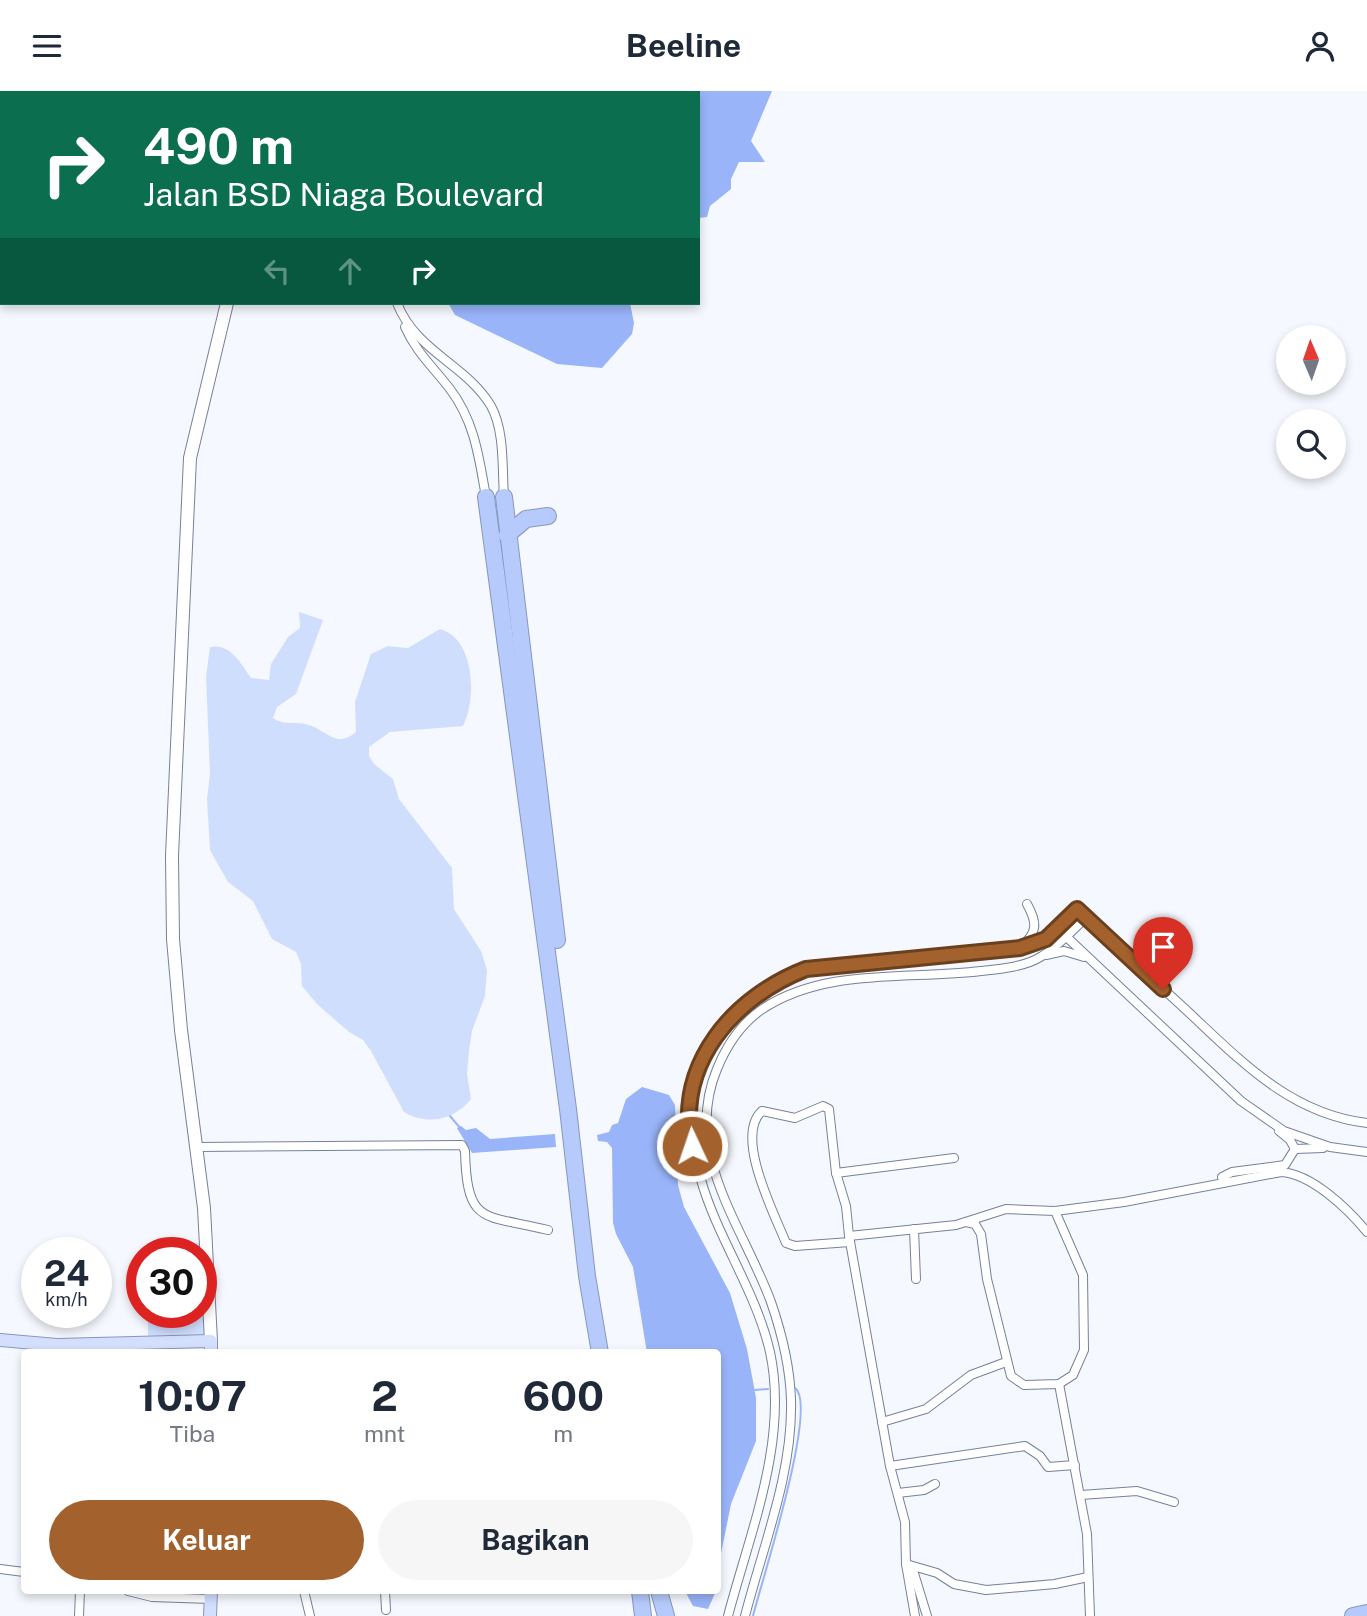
<!DOCTYPE html>
<html lang="id">
<head>
<meta charset="utf-8">
<style>
  body { margin:0; font-family:"Public Sans",sans-serif; background:#f6f6f7; color:#1f2937; height:100vh; display:flex; flex-direction:column; font-size:26px; white-space:nowrap }
  * { box-sizing:border-box; margin:0 }
  p { font-size:23px; color:#747a83 }
  .icon { flex:none; width:38px; height:38px; fill:none; stroke:currentColor; stroke-width:2; stroke-linecap:round; stroke-linejoin:round }
  .map { position:relative; flex:1; overflow:hidden }
  .details { position:absolute; left:21px; top:1258px; width:700px; height:245px; display:flex; flex-direction:column; background:#fff; border-radius:7px; box-shadow:0 4px 10px #0003 }
  .details>* { flex:none }
  .top-card { position:absolute; left:0px; top:0px; width:700px; height:214px; box-shadow:0 4px 10px #0003; background:#0b6e4f; color:#fff; overflow:hidden }
  .needle { width:46px; rotate:358deg }
  .tools { position:absolute; left:1276px; top:234px; display:grid; gap:14px }
  .tools a { display:grid; place-items:center; width:70px; height:70px; border-radius:50%; background:#fff; box-shadow:0 4px 10px #0003; font-size:35px }
  .speed { position:absolute; left:21px; top:1146px; display:flex; gap:14px; font-size:35px; font-weight:700; text-align:center }
  .speed>* { display:grid; place-content:center; width:91px; height:91px; border-radius:50%; background:#fff; box-shadow:0 4px 10px #0003; line-height:1 }
  .speed small { font-size:18px; font-weight:400 }
  .speed .limit { border:10px solid #d22; background:#fff; color:#111 }
  .pin { position:absolute; display:grid; place-items:center; width:60px; height:60px; color:#fff; margin:-72px -30px; border-radius:50% 50% 50% 0; rotate:-45deg; box-shadow:0 0 7px #0007 }
  .pin .icon { rotate:45deg }
  .me { position:absolute; width:77px; margin:-38px; rotate:357deg; stroke-linejoin:round; filter:drop-shadow(0 0 5px #0008) }
  .turn { display:flex; align-items:center; gap:24px; height:147px; padding:0 28px; font-size:32px }
  .turn .icon { width:91px; height:91px; stroke-width:2.5 }
  .turn b { display:block; font-size:49px; line-height:60px }
  .lanes { display:flex; align-items:center; height:66px; padding:0 28px; background:#0003; justify-content:center; gap:35px; direction:ltr }
  .lanes .off { opacity:.35 }
  .eta { display:flex; justify-content:space-evenly; align-items:center; height:119px; text-align:center }
  .eta b { font-size:42px; font-weight:700; line-height:49px }
  .cta { display:flex; gap:14px; margin-top:auto; padding:14px 28px }
  .cta a { flex:1; height:80px; border-radius:42px; background:#a3622d; color:#fff; font-size:28px; font-weight:700; line-height:80px; text-align:center }
  .cta a+a { background:#f6f6f7; color:#1f2937 }
  header { display:flex; justify-content:space-between; align-items:center; height:91px; padding:0 28px; background:#fff; font-size:32px; font-weight:700 }
  .map>svg:first-child { display:block }
</style>
</head>
<body>
<header><svg class="icon" aria-label="menu" viewBox="0 0 24 24"><path d="M4 6h16M4 12h16M4 18h16"/></svg>Beeline<svg class="icon" aria-label="person" viewBox="0 0 24 24"><circle cx="12" cy="8" r="4"/><path d="M4 21q1-7 8-7t8 7"/></svg></header>
<div class="map">
<svg width="1367" height="1525" viewBox="0 0 1367 1525">
  <rect width="100%" height="100%" fill="#f5f8fe"/>
  <g fill="#d0defe">
    <path d="M 299,521 L 323,529 L 296,603 L 277,616 L 273,627 C 285,635 293,630 305,633 C 326,637 335,659 356,641 L 355,611 L 371,563 L 388,555 L 408,557 L 440,538 C 475,548 477,607 463,635 L 390,641 L 369,656 L 369,665 L 374,673 L 393,688 L 399,708 L 452,777 L 454,818 L 481,860 L 487,879 L 485,905 L 472,940 L 469,960 L 467,983 L 471,1008 C 455,1029 427,1035 404,1021 L 371,960 L 363,949 L 349,941 L 317,913 L 302,895 L 301,873 L 296,861 L 272,848 L 253,810 L 228,791 L 210,759 L 207,708 L 210,683 L 206,586 L 210,556 C 230,552 241,572 251,587 L 269,589 L 271,573 L 288,546 L 300,537 Z"/>
    <path d="M 200,1152 L 200,1162 L 155,1162 L 166,1158 L 166,1153 Z"/>
    <path d="M 201,1185 L 204,1245 L 148,1247 L 148,1222 L 201,1222 Z"/>
  </g>
  <g fill="#99b4f9">
    <path d="M 447,0 L 772,0 L 751,50 L 765,71 L 739,71 L 731,88 L 731,98 L 710,115 L 707,126 L 698,127 L 698,2 Z"/>
    <path d="M 448,212 L 630,212 L 634,232 L 632,243 L 602,277 L 557,273 L 455,224 Z"/>
    <path d="M 642,996 L 669,1004 L 675,1014 L 678,1094 L 684,1116 L 730,1202 L 747,1258 L 756,1307 L 756,1350 L 731,1413 L 718,1477 L 718,1262 L 647,1262 L 633,1176 L 616,1143 L 613,1132 L 612,1057 L 607,1051 L 598,1050 L 597,1044 L 609,1041 L 612,1034 L 618,1032 L 626,1008 Z"/>
    <path d="M 461,1035 L 466,1039 L 476,1037 L 490,1048 L 555,1043 L 556,1056 L 472,1062 L 457,1037 Z"/>
    <path d="M 685,1500 L 716,1500 L 708,1518 L 693,1515 Z"/>
  </g>
  <g fill="none" stroke-linecap="round" stroke-linejoin="round">
    <g stroke="#99b4f9" stroke-width="2">
      <path d="M 450,1025 L 461,1038"/>
      <path d="M 755,1299 L 768,1298"/>
      <path d="M 753,1525 C 761,1492 819,1314 795,1297"/>
    </g>
    <g stroke="#75809c" stroke-width="10">
      <g id="minor">
        <path d="M 387,2 L 387,0"/>
        <path d="M 397,212 C 416,261 467,274 491,315 C 505,340 502,379 504,406"/>
        <path d="M 405,236 C 416,261 434,277 450,298 C 475,331 479,367 486,406"/>
        <path d="M 1057,837 L 1241,1010 L 1284,1040 L 1330,1056 L 1367,1061"/>
        <path d="M 1022,855 C 1038,841 1037,831 1027,813"/>
        <path d="M 1046,864 L 1064,860 L 1084,866"/>
        <path d="M 1279,1040 L 1290,1049 L 1295,1058"/>
        <path d="M 196,1056 L 462,1054 L 465,1060 C 467,1136 484,1123 548,1139"/>
        <path d="M 1295,1058 L 1323,1057"/>
        <path d="M 836,1082 L 954,1067"/>
        <path d="M 1223,1092 L 1222,1086 L 1232,1081 L 1285,1074 L 1295,1058"/>
        <path d="M 966,1131 L 975,1133 L 981,1143 L 987,1188 L 1011,1285 L 1024,1294 L 1059,1293 L 1073,1284 L 1084,1259 L 1083,1184 L 1055,1120"/>
        <path d="M 914,1138 L 916,1188"/>
        <path d="M 849,1145 L 846,1115 L 836,1082 L 829,1018 L 823,1015 L 795,1027 L 762,1020 C 734,1045 774,1122 786,1152 L 795,1155 L 850,1151"/>
        <path d="M 1059,1293 L 1087,1443 L 1090,1525"/>
        <path d="M 882,1331 L 926,1318 L 971,1284 L 1006,1271"/>
        <path d="M 890,1375 L 1025,1355 L 1040,1365 L 1048,1376 L 1075,1374"/>
        <path d="M 898,1402 L 924,1399 L 935,1393"/>
        <path d="M 1081,1404 L 1137,1400 L 1174,1411"/>
        <path d="M 906,1473 L 937,1482 L 954,1493 L 986,1499 L 1055,1493 L 1088,1486"/>
        <path d="M 912,1476 L 927,1525"/>
        <path d="M 0,1478 L 24,1481"/>
        <path d="M 128,1500 L 152,1506 L 211,1508"/>
        <path d="M 304,1500 L 310,1525"/>
        <path d="M 385,1500 L 386,1519"/>
        <path d="M 79,1525 L 80,1500"/>
        <path d="M 728,1525 C 750,1441 789,1349 770,1261 C 756,1200 718,1148 701,1089 C 686,1041 684,991 715,947 C 780,854 880,875 980,863 C 998,861 1020,860 1037,853 C 1052,846 1065,830 1077,818 C 1112,852 1148,884 1184,917 C 1239,968 1289,1023 1367,1032"/>
        <path d="M 745,1525 C 763,1455 793,1382 791,1309 C 790,1275 782,1243 771,1211 C 743,1135 682,1062 717,978 C 726,956 741,933 761,919 C 824,876 908,889 981,880 C 1001,878 1025,876 1042,865 C 1058,856 1072,839 1086,827"/>
        <path d="M 915,1525 L 906,1473 L 905,1431 L 890,1375 L 849,1145 L 956,1134 L 1006,1118 L 1055,1120 L 1124,1111 L 1281,1081 C 1312,1083 1348,1118 1367,1141"/>
      </g>
    </g>
    <g stroke="#75809c" stroke-width="14">
      <g id="secondary">
        <path d="M 225,0 L 226,2"/>
        <path d="M 211,1250 L 204,1117 L 181,939 L 173,848 L 172,765 L 190,367 L 227,212"/>
      </g>
    </g>
    <g stroke="#8897bb" stroke-width="14">
      <g id="primary">
        <path d="M 0,1249 L 57,1254 L 211,1250 L 211,1262"/>
        <path d="M 210,1525 L 211,1500"/>
      </g>
    </g>
    <g stroke="#8897bb" stroke-width="18">
      <g id="motorway">
        <path d="M 486,406 L 568,1018 L 587,1185 L 600,1262"/>
        <path d="M 504,406 L 557,849"/>
        <path d="M 507,444 L 526,428 L 548,425"/>
        <path d="M 640,1500 L 643,1525"/>
        <path d="M 659,1500 L 666,1525"/>
        <path d="M 1353,1525 L 1367,1522"/>
      </g>
    </g>
    <use href="#minor" stroke="#fff" stroke-width="8"/>
    <use href="#secondary" stroke="#fff" stroke-width="12"/>
    <use href="#primary" stroke="#d3dffd" stroke-width="12"/>
    <use href="#motorway" stroke="#b6cafb" stroke-width="16"/>
  </g>
  <g fill="none" stroke-linecap="round" stroke-linejoin="round">
    <g stroke="#6a401d" stroke-width="18">
      <path id="route" d="M 692,1055 C 675,972 734,906 806,878 L 1020,857 L 1046,848 L 1077,818 L 1163,898"/>
    </g>
    <use href="#route" stroke="#a3622d" stroke-width="12"/>
  </g>
</svg>
<div class="tools">
<a><svg class="needle" viewBox="-14 -14 28 28"><path d="M0-13l5 13h-10z" fill="#e53935"/><path d="M0 13l5-13h-10z" fill="#747a83"/></svg></a>
<a><svg class="icon" aria-label="search" viewBox="0 0 24 24"><circle cx="10" cy="10" r="6"/><path d="M15 15l6 6"/></svg></a>
</div>
<div class="speed"><div>24<small>km/h</small></div><div class="limit">30</div></div>
<div class="pin" style="left:1163px;top:898px;background:#d93025"><svg class="icon" aria-label="arrive" viewBox="0 0 24 24"><path d="M6 21V4h12l-3 4 3 4H6"/></svg></div>
<svg class="me" style="left:692px;top:1055px" viewBox="-20 -20 40 40"><circle r="17" fill="#a3622d" stroke="#fff" stroke-width="3"/><path d="M0-11L8 9 0 5-8 9z" fill="#fff"/></svg>
<div class="top-card">
<div class="turn"><svg class="icon" aria-label="right" viewBox="0 0 24 24"><path d="M7 20v-9h11M14 6l5 5-5 5"/></svg><div><b>490 m</b>Jalan BSD Niaga Boulevard</div></div>
<div class="lanes"><svg class="icon off" aria-label="left" viewBox="0 0 24 24"><path d="M17 20v-9H6M10 6l-5 5 5 5"/></svg><svg class="icon off" aria-label="ahead" viewBox="0 0 24 24"><path d="M12 20V5M6 11l6-6 6 6"/></svg><svg class="icon" aria-label="right" viewBox="0 0 24 24"><path d="M7 20v-9h11M14 6l5 5-5 5"/></svg></div>
</div>
<section class="details">
<div class="eta">
<div><b>10:07</b><p>Tiba</p></div>
<div><b>2</b><p>mnt</p></div>
<div><b>600</b><p>m</p></div>
</div>
<div class="cta"><a>Keluar</a><a>Bagikan</a></div>
</section>
</div>
</body>
</html>
